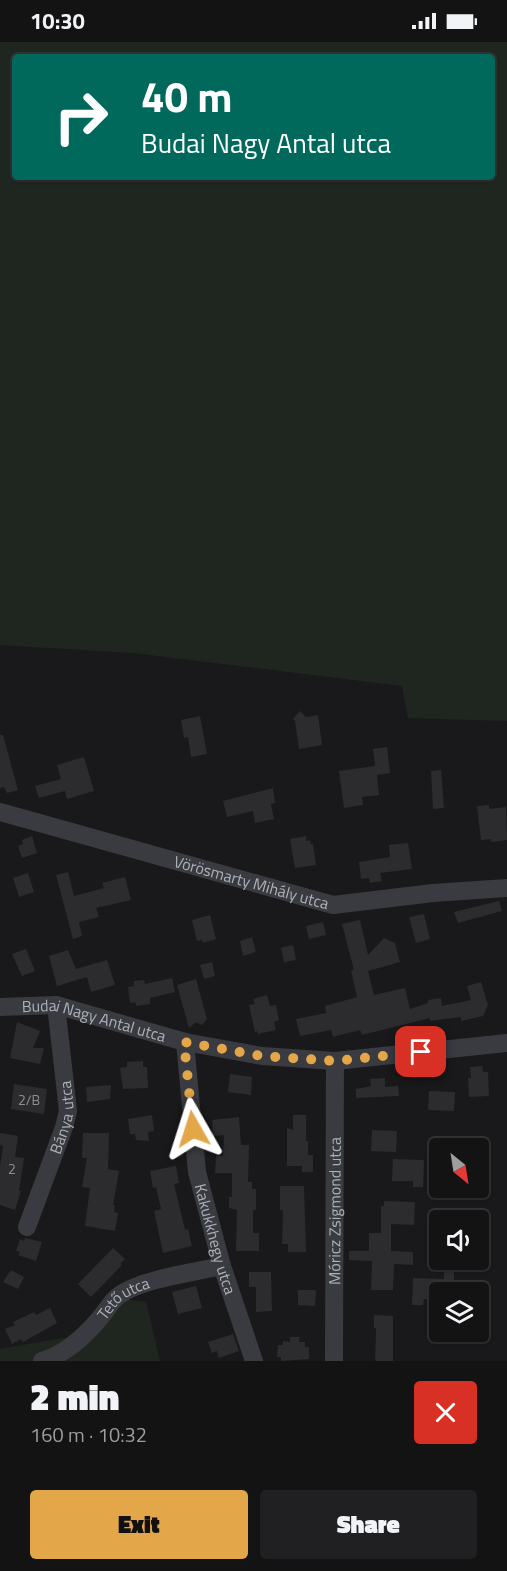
<!DOCTYPE html>
<html lang="en">
<head>
<meta charset="utf-8">
<style>
  body { margin:0; font-family:"Titillium Web",sans-serif; background:#202022; color:#f1f3f6; height:100vh; display:flex; flex-direction:column; font-size:22px; white-space:nowrap }
  * { box-sizing:border-box; margin:0 }
  p { font-size:20px; color:#9d9ea0 }
  .icon { flex:none; width:33px; height:33px; fill:none; stroke:currentColor; stroke-width:2; stroke-linecap:round; stroke-linejoin:round }
  .map { position:relative; height:1319px; overflow:hidden }
  .drawer { display:flex; flex-direction:column; background:#131314; flex:1 }
  .drawer>* { flex:none }
  .hud { position:absolute; left:12px; top:12px; width:483px; height:126px; border-radius:6px; box-shadow:0 2px 4px #0004,0 0 0 2px #323234; background:#00695c; color:#fff; overflow:hidden }
  .needle { width:39px; rotate:150deg }
  .controls { position:absolute; left:429px; top:1096px; display:grid; gap:12px }
  .controls a { display:grid; place-items:center; width:60px; height:60px; border-radius:6px; background:#131314; box-shadow:0 2px 4px #0004,0 0 0 2px #323234; font-size:30px }
  .pin { position:absolute; display:grid; place-items:center; width:51px; height:51px; color:#fff; margin:-26px; border-radius:12px; box-shadow:0 3px 9px #0006 }
  .me { position:absolute; width:66px; margin:-33px; rotate:354deg; stroke-linejoin:round; filter:drop-shadow(0 0 4px #0008) }
  .turn { display:flex; align-items:center; gap:21px; height:126px; padding:0 30px; font-size:27px }
  .turn .icon { width:78px; height:78px; stroke-width:2.5 }
  .turn b { display:block; font-size:42px; line-height:51px }
  .round { display:grid; place-items:center; flex:none; width:63px; height:63px; border-radius:6px; background:#202022 }
  .summary { display:flex; align-items:center; justify-content:space-between; height:102px; padding:0 30px }
  h1 { font-size:36px; font-weight:800; line-height:45px }
  .primary-button { display:flex; gap:12px; margin-top:auto; padding:12px 30px }
  .primary-button a { flex:1; height:69px; border-radius:6px; background:#e3a648; color:#111; font-size:24px; font-weight:800; line-height:69px; text-align:center }
  .primary-button a+a { background:#202022; color:#f1f3f6 }
  .status { display:flex; justify-content:space-between; align-items:center; height:42px; padding:0 30px; background:#131314; direction:ltr }
  .status svg { height:16px; fill:currentColor }
  .map>svg:first-child { display:block }
</style>
</head>
<body>
<div class="status"><b>10:30</b><svg viewBox="0 0 49 12"><path d="M0 12V9h3v3zM5 12V6h3v6zM10 12V3h3v9zM15 12V0h3v12zM26 1h20v11H26zM47 4h2v5h-2z"/></svg></div>
<div class="map">
<svg width="507" height="1319" viewBox="0 0 507 1319">
  <rect width="100%" height="100%" fill="#19191b"/>
  <g fill="#1f2620" fill-rule="evenodd">
    <path d="M 0,0 L 507,0 L 507,679 L 408,676 L 402,644 L 133,611 L 0,603 ZM 15,15 L 492,15 L 492,135 L 15,135 Z"/>
    <path d="M 109,1255 L 146,1260 L 160,1319 L 0,1319 L 0,1307 L 74,1294 Z"/>
  </g>
  <g fill="#2c2c2f">
    <path d="M 300,669 L 306,675 L 318,673 L 322,703 L 299,707 L 295,679 L 293,677 Z"/>
    <path d="M 200,674 L 207,712 L 191,715 L 188,695 L 184,696 L 181,678 Z"/>
    <path d="M 0,693 L 3,693 L 18,748 L 7,751 L 4,745 L 0,746 Z"/>
    <path d="M 387,705 L 390,731 L 377,733 L 379,753 L 362,755 L 363,763 L 344,766 L 339,729 L 375,724 L 373,707 Z"/>
    <path d="M 84,715 L 94,749 L 67,757 L 65,749 L 39,756 L 35,744 L 61,737 L 57,723 Z"/>
    <path d="M 441,728 L 444,766 L 433,767 L 431,729 Z"/>
    <path d="M 273,746 L 275,761 L 271,762 L 274,777 L 255,781 L 253,769 L 227,775 L 223,759 Z"/>
    <path d="M 489,763 L 489,767 L 506,765 L 507,798 L 491,800 L 491,797 L 481,798 L 477,764 Z"/>
    <path d="M 32,794 L 37,811 L 22,816 L 18,804 L 23,802 L 22,798 Z"/>
    <path d="M 306,794 L 306,799 L 310,798 L 311,802 L 313,802 L 316,823 L 295,826 L 290,797 Z"/>
    <path d="M 408,801 L 412,827 L 380,831 L 382,839 L 370,841 L 369,836 L 361,837 L 359,820 L 390,815 L 389,803 Z"/>
    <path d="M 68,830 L 74,854 L 104,846 L 102,841 L 125,835 L 131,858 L 96,866 L 99,875 L 79,880 L 82,894 L 73,897 L 56,833 Z"/>
    <path d="M 28,831 L 34,850 L 19,855 L 13,836 Z"/>
    <path d="M 499,859 L 502,869 L 458,881 L 454,870 Z"/>
    <path d="M 424,872 L 430,897 L 416,901 L 409,875 Z"/>
    <path d="M 210,873 L 216,897 L 203,901 L 202,898 L 197,899 L 192,878 Z"/>
    <path d="M 360,878 L 368,913 L 384,896 L 395,901 L 400,920 L 368,929 L 374,953 L 405,946 L 410,967 L 428,961 L 428,958 L 441,956 L 442,964 L 471,958 L 467,944 L 481,940 L 488,963 L 483,974 L 461,979 L 461,975 L 430,979 L 430,976 L 362,993 L 360,988 L 333,995 L 331,988 L 300,994 L 296,977 L 326,971 L 325,964 L 357,955 L 351,928 L 354,928 L 342,882 Z"/>
    <path d="M 323,880 L 326,893 L 309,897 L 306,884 Z"/>
    <path d="M 252,895 L 256,910 L 243,914 L 240,899 Z"/>
    <path d="M 293,903 L 296,918 L 284,920 L 281,906 Z"/>
    <path d="M 26,907 L 35,929 L 22,934 L 12,912 Z"/>
    <path d="M 68,908 L 76,927 L 107,918 L 115,943 L 91,950 L 87,935 L 57,944 L 49,914 Z"/>
    <path d="M 212,920 L 215,934 L 204,937 L 200,923 Z"/>
    <path d="M 172,936 L 175,950 L 150,956 L 150,962 L 136,964 L 135,960 L 130,961 L 128,945 L 134,944 L 134,939 L 144,938 L 145,942 Z"/>
    <path d="M 196,937 L 207,977 L 202,983 L 196,980 L 189,986 L 177,943 Z"/>
    <path d="M 267,953 L 270,964 L 276,963 L 279,978 L 274,980 L 276,988 L 258,992 L 257,989 L 255,990 L 249,963 L 255,962 L 253,957 Z"/>
    <path d="M 17,980 L 40,989 L 33,1006 L 44,1006 L 40,1022 L 10,1016 Z"/>
    <path d="M 143,1019 L 143,1025 L 147,1025 L 148,1046 L 123,1047 L 120,1026 L 127,1025 L 127,1020 Z"/>
    <path d="M 482,1024 L 483,1030 L 488,1030 L 489,1054 L 469,1055 L 468,1036 L 471,1036 L 470,1025 Z"/>
    <path d="M 230,1032 L 252,1035 L 251,1053 L 228,1050 Z"/>
    <path d="M 385,1036 L 385,1045 L 398,1044 L 399,1054 L 356,1056 L 356,1047 L 371,1044 L 370,1037 Z"/>
    <path d="M 14,1042 L 47,1047 L 44,1072 L 11,1067 Z"/>
    <path d="M 111,1043 L 110,1057 L 87,1060 L 86,1045 Z"/>
    <path d="M 429,1049 L 455,1050 L 454,1069 L 428,1068 Z"/>
    <path d="M 152,1073 L 154,1089 L 148,1090 L 149,1099 L 136,1098 L 135,1092 L 130,1092 L 128,1077 Z"/>
    <path d="M 293,1073 L 306,1073 L 306,1099 L 308,1099 L 308,1113 L 313,1113 L 313,1130 L 302,1130 L 302,1124 L 287,1124 L 287,1086 L 293,1088 Z"/>
    <path d="M 239,1075 L 241,1103 L 249,1103 L 248,1140 L 252,1140 L 252,1147 L 256,1147 L 256,1168 L 253,1168 L 253,1191 L 259,1191 L 259,1209 L 236,1209 L 237,1168 L 229,1166 L 229,1155 L 232,1155 L 232,1131 L 215,1131 L 216,1114 L 223,1114 L 224,1093 L 213,1094 L 212,1078 Z"/>
    <path d="M 372,1088 L 397,1089 L 396,1110 L 371,1109 Z"/>
    <path d="M 0,1091 L 18,1094 L 15,1115 L 24,1116 L 19,1149 L 21,1149 L 15,1168 L 0,1163 L 0,1124 L 3,1104 L 0,1103 Z"/>
    <path d="M 83,1091 L 109,1091 L 108,1127 L 119,1129 L 113,1163 L 115,1163 L 114,1170 L 118,1171 L 115,1189 L 85,1184 L 90,1146 L 82,1145 L 87,1116 L 82,1116 Z"/>
    <path d="M 393,1117 L 424,1118 L 423,1145 L 413,1145 L 413,1139 L 392,1139 Z"/>
    <path d="M 176,1124 L 179,1141 L 174,1142 L 185,1188 L 188,1187 L 192,1204 L 163,1211 L 154,1169 L 161,1167 L 156,1145 L 153,1146 L 150,1129 Z"/>
    <path d="M 280,1144 L 304,1144 L 306,1210 L 288,1210 L 288,1202 L 282,1202 L 283,1168 L 280,1168 Z"/>
    <path d="M 384,1159 L 415,1160 L 414,1183 L 391,1182 L 391,1209 L 413,1210 L 413,1223 L 394,1222 L 393,1248 L 371,1248 L 372,1219 L 349,1218 L 349,1209 L 369,1209 L 369,1191 L 381,1191 L 381,1164 L 384,1164 Z"/>
    <path d="M 25,1196 L 42,1200 L 36,1219 L 18,1213 L 20,1210 L 16,1209 L 20,1197 L 24,1199 Z"/>
    <path d="M 113,1206 L 125,1217 L 120,1222 L 122,1223 L 91,1255 L 78,1242 Z"/>
    <path d="M 454,1225 L 454,1251 L 440,1251 L 439,1258 L 424,1257 L 423,1263 L 412,1263 L 413,1236 L 444,1237 L 444,1226 Z"/>
    <path d="M 11,1228 L 24,1235 L 18,1247 L 3,1240 Z"/>
    <path d="M 249,1230 L 271,1230 L 272,1269 L 256,1270 L 256,1245 L 249,1245 Z"/>
    <path d="M 196,1244 L 202,1266 L 178,1272 L 172,1250 Z"/>
    <path d="M 298,1248 L 316,1248 L 315,1264 L 298,1263 Z"/>
    <path d="M 50,1266 L 57,1281 L 23,1300 L 21,1297 L 12,1302 L 5,1287 L 15,1283 L 13,1280 L 34,1270 L 36,1273 Z"/>
    <path d="M 374,1273 L 393,1274 L 393,1319 L 376,1319 L 375,1317 L 376,1292 L 376,1286 L 374,1286 Z"/>
    <path d="M 233,1292 L 239,1309 L 219,1316 L 217,1309 L 212,1311 L 208,1300 Z"/>
    <path d="M 290,1295 L 300,1295 L 299,1300 L 305,1300 L 305,1305 L 309,1305 L 309,1317 L 281,1319 L 281,1315 L 277,1315 L 278,1303 L 283,1303 L 283,1299 L 290,1300 Z"/>
  </g>
  <g fill="none" stroke-linecap="round" stroke-linejoin="round">
    <g stroke="#3a3b40" stroke-width="18">
      <path id="s1" d="M 0,770 L 333,863 L 433,851 L 507,846"/>
      <path id="s2" d="M 0,965 L 56,963 L 185,1000 L 262,1014 L 335,1019 L 507,1001"/>
      <path id="s3" d="M 185,1000 L 197,1130 L 222,1224 L 254,1319"/>
      <path id="s4" d="M 27,1185 L 64,1085 L 68,1069 L 56,963"/>
      <path id="s5" d="M 42,1319 C 66,1312 84,1295 100,1276 C 107,1268 112,1257 121,1252 C 143,1237 195,1230 222,1224"/>
      <path id="s6" d="M 334,1319 L 335,1019"/>
    </g>
  </g>
  <g fill="none" stroke-linecap="round" stroke-linejoin="round">
    <path stroke="#e3a648" stroke-width="10" stroke-dasharray="0 18" d="M 193,1087 L 184,1000 L 262,1014 L 335,1019 L 421,1010"/>
  </g>
  <g text-anchor="middle" dominant-baseline="central" stroke-width="6" stroke-linejoin="round" paint-order="stroke">
    <g font-size="14" fill="#8b8f96">
      <text x="29" y="1057">2/B</text>
      <text x="12" y="1126">2</text>
    </g>
    <g font-size="16" fill="#acb1b9" stroke="#141416">
      <text stroke="none"><textPath href="#s1" startOffset="261">Vörösmarty Mihály utca</textPath></text>
      <text stroke="none"><textPath href="#s2" startOffset="96">Budai Nagy Antal utca</textPath></text>
      <text stroke="none"><textPath href="#s4" startOffset="116">Bánya utca</textPath></text>
      <text stroke="none"><textPath href="#s6" startOffset="150">Móricz Zsigmond utca</textPath></text>
      <text stroke="none"><textPath href="#s3" startOffset="200">Kakukkhegy utca</textPath></text>
      <text stroke="none"><textPath href="#s5" startOffset="105">Tető utca</textPath></text>
    </g>
  </g>
</svg>
<div class="controls">
<a><svg class="needle" viewBox="-14 -14 28 28"><path d="M0-13l5 13h-10z" fill="#e53935"/><path d="M0 13l5-13h-10z" fill="#9d9ea0"/></svg></a>
<a><svg class="icon" aria-label="sound" viewBox="0 0 24 24"><path d="M4 9h4l5-4v14l-5-4H4zM17 9q2 3 0 6"/></svg></a>
<a><svg class="icon" aria-label="layers" viewBox="0 0 24 24"><path d="M12 4l9 5-9 5-9-5zM3 14l9 5 9-5"/></svg></a>
</div>
<div class="pin" style="left:421px;top:1010px;background:#d93025"><svg class="icon" aria-label="arrive" viewBox="0 0 24 24"><path d="M6 21V4h12l-3 4 3 4H6"/></svg></div>
<svg class="me" style="left:193px;top:1087px" viewBox="-20 -20 40 40"><path d="M0-17L14 15 0 8-14 15z" fill="#e3a648" stroke="#fff" stroke-width="4"/></svg>
<div class="hud">
<div class="turn"><svg class="icon" aria-label="right" viewBox="0 0 24 24"><path d="M7 20v-9h11M14 6l5 5-5 5"/></svg><div><b>40 m</b>Budai Nagy Antal utca</div></div>
</div>
</div>
<section class="drawer">
<div class="summary"><div><h1>2 min</h1><p>160 m · 10:32</p></div><a class="round" style="background:#d93025;color:#fff"><svg class="icon" aria-label="close" viewBox="0 0 24 24"><path d="M6 6l12 12M18 6L6 18"/></svg></a></div>
<div class="primary-button"><a>Exit</a><a>Share</a></div>
</section>
</body>
</html>
